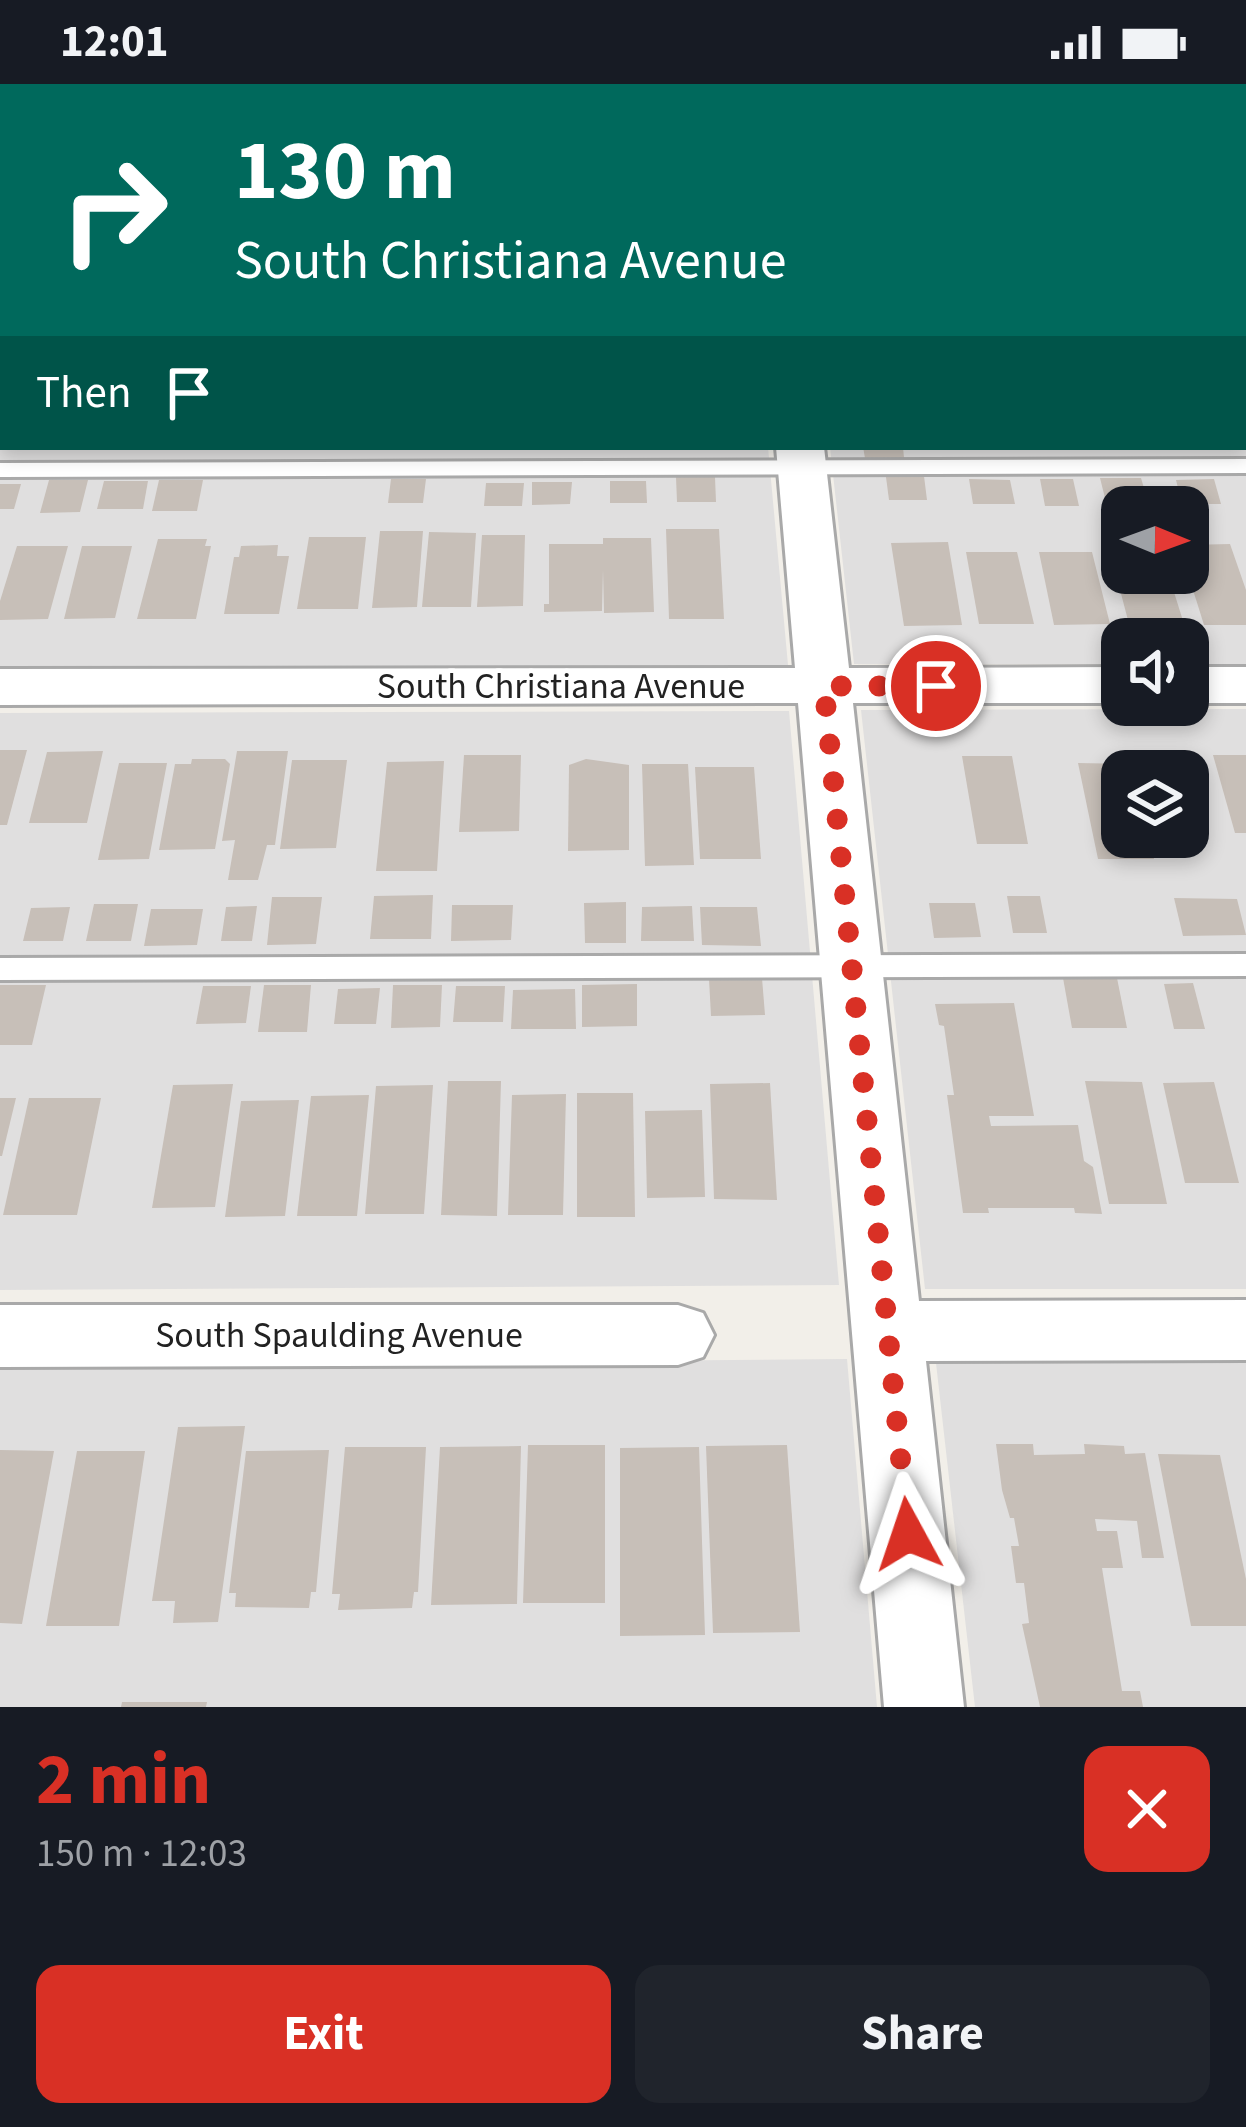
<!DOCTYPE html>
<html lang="en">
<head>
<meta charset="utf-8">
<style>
  body { margin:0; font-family:"Source Sans 3",sans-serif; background:#20242c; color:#f1f3f6; height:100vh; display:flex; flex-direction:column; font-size:45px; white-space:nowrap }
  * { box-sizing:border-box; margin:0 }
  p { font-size:39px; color:#9ea1a6 }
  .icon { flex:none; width:66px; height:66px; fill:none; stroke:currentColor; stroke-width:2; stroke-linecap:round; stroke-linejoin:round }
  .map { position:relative; height:1623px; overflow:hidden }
  .details { display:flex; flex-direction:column; background:#171b24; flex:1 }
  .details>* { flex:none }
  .top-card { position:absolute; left:0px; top:0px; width:1248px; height:366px; box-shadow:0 6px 18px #0003; background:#00695c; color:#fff; overflow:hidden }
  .needle { width:78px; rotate:91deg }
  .buttons { position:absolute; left:1101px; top:402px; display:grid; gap:24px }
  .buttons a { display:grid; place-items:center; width:108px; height:108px; border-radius:24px; background:#171b24; box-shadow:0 6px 18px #0003; font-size:60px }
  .pin { position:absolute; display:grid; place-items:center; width:102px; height:102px; color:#fff; margin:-51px; border:6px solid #fff; border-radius:50%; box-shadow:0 3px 12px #0007 }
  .me { position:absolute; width:132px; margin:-66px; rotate:355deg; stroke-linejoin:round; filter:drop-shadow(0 0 9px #0008) }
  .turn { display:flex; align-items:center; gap:42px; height:252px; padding:0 36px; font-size:54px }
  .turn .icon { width:156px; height:156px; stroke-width:2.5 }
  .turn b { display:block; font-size:84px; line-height:102px }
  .then { display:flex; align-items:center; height:114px; padding:0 36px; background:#0003; gap:24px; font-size:45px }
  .round { display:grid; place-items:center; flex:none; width:126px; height:126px; border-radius:24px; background:#20242c }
  .head { display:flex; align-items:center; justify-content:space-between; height:204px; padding:0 36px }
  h1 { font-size:72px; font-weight:700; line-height:90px; color:#d93025 }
  .primary-button { display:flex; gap:24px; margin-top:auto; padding:24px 36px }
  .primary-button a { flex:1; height:138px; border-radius:24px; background:#d93025; color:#fff; font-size:48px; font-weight:700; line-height:138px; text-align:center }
  .primary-button a+a { background:#20242c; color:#f1f3f6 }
  .status { display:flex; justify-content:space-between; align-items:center; height:84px; padding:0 60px; background:#171b24; direction:ltr }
  .status svg { height:33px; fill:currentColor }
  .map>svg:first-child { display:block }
</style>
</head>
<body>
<div class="status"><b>12:01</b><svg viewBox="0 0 49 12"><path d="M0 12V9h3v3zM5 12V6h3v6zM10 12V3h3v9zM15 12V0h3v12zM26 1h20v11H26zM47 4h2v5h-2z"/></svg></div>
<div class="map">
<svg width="1246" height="1623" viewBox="0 0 1246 1623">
  <rect width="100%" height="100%" fill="#f2efe9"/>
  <g fill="#e0dfdf" fill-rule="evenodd">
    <path d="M 0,0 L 739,0 L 739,3 L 3,3 L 0,192 Z"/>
    <path d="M 790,0 L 1246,0 L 1246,189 L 1245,3 Z"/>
    <path d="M 1246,218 L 1246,580 L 1188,580 L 1188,555 L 1122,555 L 1122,580 L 854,580 L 830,363 L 1245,363 ZM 1122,423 L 1188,423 L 1188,489 L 1122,489 Z"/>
    <path d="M 0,219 L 3,363 L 768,363 L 788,581 L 0,584 Z"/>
    <path d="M 1246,625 L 1246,1205 L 925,1205 L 861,626 ZM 1122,687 L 1188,687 L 1188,753 L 1122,753 Z"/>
    <path d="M 789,627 L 839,1201 L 0,1206 L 0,629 Z"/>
    <path d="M 847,1275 L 877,1623 L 0,1623 L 0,1282 Z"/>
    <path d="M 936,1279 L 1246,1279 L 1246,1623 L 975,1623 Z"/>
  </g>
  <g fill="#c7bfb8">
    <path d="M 863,363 L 903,363 L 904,374 L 865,374 Z"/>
    <path d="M 924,392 L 927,416 L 889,416 L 886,393 Z"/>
    <path d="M 676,393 L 715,393 L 716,418 L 677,418 Z"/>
    <path d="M 1100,394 L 1141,394 L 1149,421 L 1107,422 Z"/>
    <path d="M 391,395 L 426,395 L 423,419 L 388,419 Z"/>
    <path d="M 969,395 L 1010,396 L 1015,420 L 973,420 Z"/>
    <path d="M 1040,395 L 1073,395 L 1079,422 L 1045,422 Z"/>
    <path d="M 1214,395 L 1221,420 L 1182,420 L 1176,396 Z"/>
    <path d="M 49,396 L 88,396 L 80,428 L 40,429 Z"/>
    <path d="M 159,396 L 203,396 L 197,427 L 152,427 Z"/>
    <path d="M 104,397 L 148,397 L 143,425 L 97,425 Z"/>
    <path d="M 610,397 L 646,397 L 647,419 L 610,419 Z"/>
    <path d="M 532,398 L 572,398 L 570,420 L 532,421 Z"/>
    <path d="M 486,399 L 524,399 L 522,422 L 484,422 Z"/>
    <path d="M 0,400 L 21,400 L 14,425 L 0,425 Z"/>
    <path d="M 666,445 L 719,445 L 724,535 L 669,535 Z"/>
    <path d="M 380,447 L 423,447 L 417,523 L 372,524 Z"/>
    <path d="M 429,448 L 476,449 L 471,523 L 422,523 Z"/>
    <path d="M 482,451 L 525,451 L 523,522 L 477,523 Z"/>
    <path d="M 309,453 L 366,453 L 358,525 L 297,525 Z"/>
    <path d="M 603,454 L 651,454 L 654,528 L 604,529 L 603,486 L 602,527 L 544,528 L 544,520 L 549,520 L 549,460 L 603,460 Z"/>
    <path d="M 158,455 L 207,455 L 205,462 L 211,462 L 196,535 L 137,535 Z"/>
    <path d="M 948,458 L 962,541 L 904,542 L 891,459 Z"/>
    <path d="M 1230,460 L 1246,506 L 1246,541 L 1204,541 L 1188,490 L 1188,461 Z"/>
    <path d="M 278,461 L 277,472 L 289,472 L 279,530 L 224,530 L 234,473 L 239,473 L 241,462 Z"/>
    <path d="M 17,462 L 68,462 L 48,535 L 0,536 L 0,517 Z"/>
    <path d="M 82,462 L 132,462 L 115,534 L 64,535 Z"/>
    <path d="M 1122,467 L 1122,489 L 1168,489 L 1184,540 L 1129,540 L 1110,468 Z"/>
    <path d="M 966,468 L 1017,468 L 1034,540 L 979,540 Z"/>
    <path d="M 1039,468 L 1092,468 L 1110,540 L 1054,541 Z"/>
    <path d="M 0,666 L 27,666 L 7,741 L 0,741 Z"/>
    <path d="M 103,667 L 87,739 L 29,739 L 47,668 Z"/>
    <path d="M 237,667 L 288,667 L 275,761 L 267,761 L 258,796 L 228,796 L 235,756 L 222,757 Z"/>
    <path d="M 464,671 L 521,671 L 519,747 L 459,748 Z"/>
    <path d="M 1213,671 L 1246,671 L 1246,749 L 1235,749 Z"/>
    <path d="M 962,672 L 1012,672 L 1028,760 L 977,760 Z"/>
    <path d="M 192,675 L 225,675 L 230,680 L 215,765 L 159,766 L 175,680 L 191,680 Z"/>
    <path d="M 586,675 L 629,681 L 629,766 L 568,767 L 569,681 Z"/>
    <path d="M 292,676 L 347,676 L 336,764 L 280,765 Z"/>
    <path d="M 444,677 L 437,787 L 376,787 L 387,678 Z"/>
    <path d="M 119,679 L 167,679 L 149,775 L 98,776 Z"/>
    <path d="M 1078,679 L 1131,680 L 1133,687 L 1122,687 L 1122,753 L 1149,753 L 1154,775 L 1098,775 Z"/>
    <path d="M 642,680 L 688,680 L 694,781 L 645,782 Z"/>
    <path d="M 695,683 L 754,683 L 761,775 L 700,775 Z"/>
    <path d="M 433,811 L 431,855 L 370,855 L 374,812 Z"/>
    <path d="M 1007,812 L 1040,812 L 1047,849 L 1013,849 Z"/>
    <path d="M 272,813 L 322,813 L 316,860 L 267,861 Z"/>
    <path d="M 1174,814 L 1237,815 L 1246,851 L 1183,852 Z"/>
    <path d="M 626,818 L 626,859 L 585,859 L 584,819 Z"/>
    <path d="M 929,819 L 975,819 L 981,853 L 934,854 Z"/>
    <path d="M 94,820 L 138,820 L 131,857 L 86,857 Z"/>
    <path d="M 452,821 L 513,821 L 511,856 L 451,857 Z"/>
    <path d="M 257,822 L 252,857 L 221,857 L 226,823 Z"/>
    <path d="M 692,822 L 694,857 L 641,857 L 642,823 Z"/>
    <path d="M 70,823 L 63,857 L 23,857 L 31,824 Z"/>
    <path d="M 700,823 L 757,823 L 761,862 L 702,861 Z"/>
    <path d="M 151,825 L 203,825 L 197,861 L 144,862 Z"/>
    <path d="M 762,894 L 765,931 L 711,932 L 709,895 Z"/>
    <path d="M 1063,894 L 1117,894 L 1127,944 L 1072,944 Z"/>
    <path d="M 1193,899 L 1205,945 L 1174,945 L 1164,900 Z"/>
    <path d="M 637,900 L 637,942 L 582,943 L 582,901 Z"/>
    <path d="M 0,901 L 46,901 L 32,961 L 0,961 Z"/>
    <path d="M 264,901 L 311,901 L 307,948 L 258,948 Z"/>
    <path d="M 393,901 L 442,901 L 440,943 L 391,944 Z"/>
    <path d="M 203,902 L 251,902 L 246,939 L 196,940 Z"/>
    <path d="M 456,902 L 505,902 L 503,938 L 453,938 Z"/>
    <path d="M 380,904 L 376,940 L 334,940 L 338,905 Z"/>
    <path d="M 575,905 L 576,945 L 511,945 L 513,906 Z"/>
    <path d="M 1014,919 L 1034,1032 L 989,1032 L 991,1042 L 1078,1041 L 1084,1077 L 1093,1083 L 1102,1130 L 1075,1129 L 1074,1124 L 988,1124 L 989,1129 L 963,1129 L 947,1011 L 954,1011 L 944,942 L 939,941 L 935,920 Z"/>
    <path d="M 448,997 L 501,997 L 497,1132 L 441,1131 Z"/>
    <path d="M 1085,997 L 1142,998 L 1167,1120 L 1109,1120 Z"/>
    <path d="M 1214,998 L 1239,1099 L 1185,1099 L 1163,999 Z"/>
    <path d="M 770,999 L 777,1116 L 714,1115 L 710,1000 Z"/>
    <path d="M 233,1000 L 215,1123 L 152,1124 L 173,1001 Z"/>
    <path d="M 433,1001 L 424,1130 L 365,1130 L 376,1002 Z"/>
    <path d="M 577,1009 L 633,1009 L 635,1133 L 577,1133 Z"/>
    <path d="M 566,1010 L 563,1131 L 508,1131 L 512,1011 Z"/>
    <path d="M 369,1011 L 357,1132 L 297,1132 L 311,1012 Z"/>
    <path d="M 0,1014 L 16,1014 L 2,1072 L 0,1072 Z"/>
    <path d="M 29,1014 L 101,1014 L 77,1131 L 3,1131 Z"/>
    <path d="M 299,1016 L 285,1132 L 225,1133 L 241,1017 Z"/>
    <path d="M 702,1026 L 705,1113 L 647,1114 L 645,1027 Z"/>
    <path d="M 245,1342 L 218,1538 L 173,1539 L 175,1517 L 152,1517 L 178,1343 Z"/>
    <path d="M 996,1360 L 1033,1360 L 1034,1371 L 1085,1370 L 1084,1360 L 1124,1362 L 1125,1370 L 1145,1369 L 1164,1474 L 1142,1474 L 1137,1437 L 1095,1435 L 1097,1447 L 1117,1447 L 1123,1484 L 1102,1484 L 1122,1607 L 1140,1607 L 1143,1623 L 1040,1623 L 1022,1540 L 1029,1539 L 1024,1499 L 1016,1499 L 1011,1462 L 1019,1462 L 1014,1434 L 1010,1434 L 1002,1406 Z"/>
    <path d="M 528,1361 L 605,1361 L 605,1519 L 523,1519 Z"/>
    <path d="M 787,1361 L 800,1548 L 713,1549 L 706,1362 Z"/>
    <path d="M 521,1362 L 517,1520 L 431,1521 L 440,1363 Z"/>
    <path d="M 345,1363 L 426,1363 L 418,1508 L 414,1508 L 412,1524 L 338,1526 L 340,1510 L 332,1510 Z"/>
    <path d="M 699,1363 L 705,1551 L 620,1552 L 620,1364 Z"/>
    <path d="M 0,1366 L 54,1367 L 22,1540 L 0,1539 Z"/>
    <path d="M 329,1366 L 316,1508 L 311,1508 L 309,1524 L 235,1523 L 236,1509 L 229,1509 L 246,1367 Z"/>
    <path d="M 77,1367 L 145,1367 L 119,1542 L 46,1542 Z"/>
    <path d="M 1158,1370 L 1220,1371 L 1246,1495 L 1246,1542 L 1191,1542 Z"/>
    <path d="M 122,1618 L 207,1618 L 206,1623 L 121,1623 Z"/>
  </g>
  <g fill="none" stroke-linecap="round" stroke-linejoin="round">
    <g stroke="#a9a9a9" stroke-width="6">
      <g id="service">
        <rect x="1245" y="49" width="1" height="12"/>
        <rect x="0" y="51" width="3" height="12"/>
        <path d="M 1246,375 L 1246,389 L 0,393 L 0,379 Z"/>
        <path d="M 1246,870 L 1246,892 L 0,896 L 0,874 Z"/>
      </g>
    </g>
    <g stroke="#a9a9a9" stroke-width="6">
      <g id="minor">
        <rect x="744" y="0" width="40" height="3"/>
        <rect x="1245" y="191" width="1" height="26"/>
        <rect x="0" y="193" width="3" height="26"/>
        <path d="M 776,363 L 824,363 L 849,584 L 1122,583 L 1122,619 L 853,619 L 919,1217 L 1246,1216 L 1246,1276 L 926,1277 L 964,1623 L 884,1623 L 798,619 L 0,621 L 0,585 L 795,584 Z"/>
        <rect x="1188" y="583" width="58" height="36"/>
        <path d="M 0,1221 L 678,1221 L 703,1229 L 714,1251 L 703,1273 L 678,1281 L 0,1283 Z"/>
      </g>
    </g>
    <use href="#service" fill="#fff" fill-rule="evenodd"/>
    <use href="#minor" fill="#fff" fill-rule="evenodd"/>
  </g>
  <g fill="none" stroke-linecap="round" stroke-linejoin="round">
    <path stroke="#d93025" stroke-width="21" stroke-dasharray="0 37.8" d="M 908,1450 L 824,602 L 936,602"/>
  </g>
  <g text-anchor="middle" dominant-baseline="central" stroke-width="9" stroke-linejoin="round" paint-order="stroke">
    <g font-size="36" fill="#222" stroke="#fff">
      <text x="561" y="602">South Christiana Avenue</text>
      <text x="339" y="1251">South Spaulding Avenue</text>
    </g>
  </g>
</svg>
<div class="buttons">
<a><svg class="needle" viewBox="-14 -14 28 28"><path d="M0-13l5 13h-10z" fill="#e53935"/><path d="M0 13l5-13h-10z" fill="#9ea1a6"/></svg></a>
<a><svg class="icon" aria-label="sound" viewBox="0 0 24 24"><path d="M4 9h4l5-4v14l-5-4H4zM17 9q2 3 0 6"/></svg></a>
<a><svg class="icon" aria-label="layers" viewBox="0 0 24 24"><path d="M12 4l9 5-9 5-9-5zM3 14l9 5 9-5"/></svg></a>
</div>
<div class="pin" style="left:936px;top:602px;background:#d93025"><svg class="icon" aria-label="arrive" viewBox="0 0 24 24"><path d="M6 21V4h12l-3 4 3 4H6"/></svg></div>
<svg class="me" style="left:908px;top:1450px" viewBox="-20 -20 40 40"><path d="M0-17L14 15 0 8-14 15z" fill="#d93025" stroke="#fff" stroke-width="4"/></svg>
<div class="top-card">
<div class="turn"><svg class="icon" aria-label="right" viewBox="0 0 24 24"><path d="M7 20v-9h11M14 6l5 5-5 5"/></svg><div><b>130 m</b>South Christiana Avenue</div></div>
<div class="then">Then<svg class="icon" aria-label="arrive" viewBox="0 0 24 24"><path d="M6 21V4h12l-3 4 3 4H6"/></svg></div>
</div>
</div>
<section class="details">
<div class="head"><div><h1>2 min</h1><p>150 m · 12:03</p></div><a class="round" style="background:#d93025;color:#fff"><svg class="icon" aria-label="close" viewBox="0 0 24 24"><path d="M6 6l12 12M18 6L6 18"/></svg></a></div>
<div class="primary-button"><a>Exit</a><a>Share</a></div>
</section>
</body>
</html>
